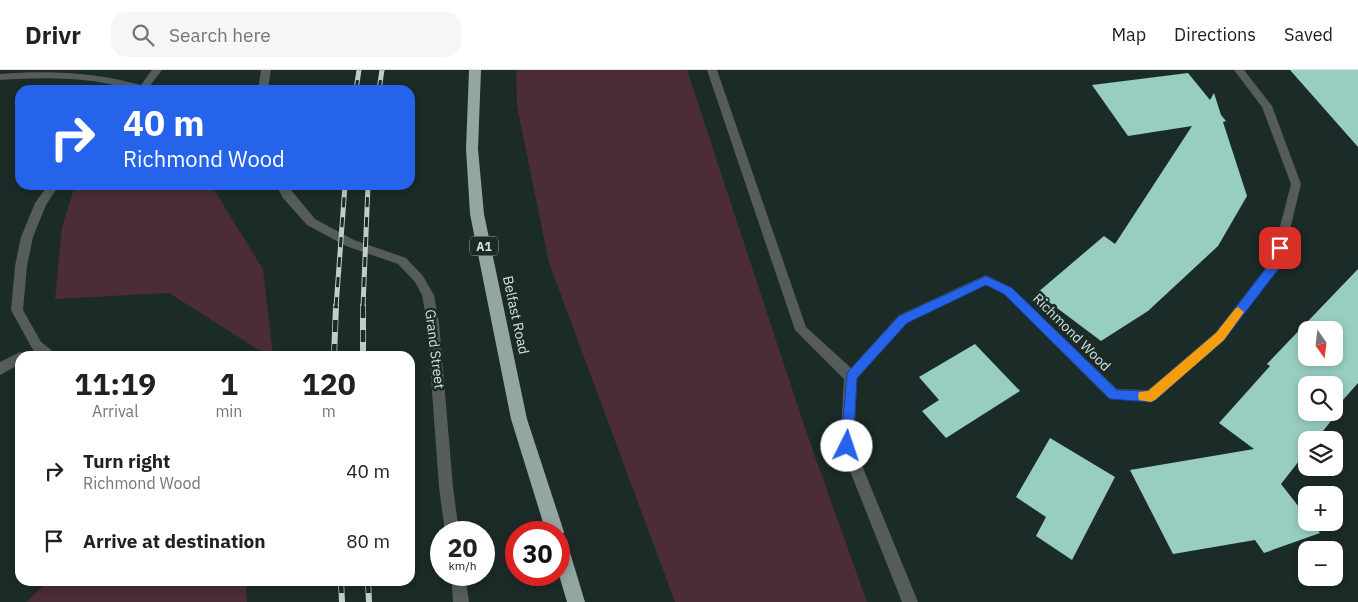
<!DOCTYPE html>
<html lang="en">
<head>
<meta charset="utf-8">
<style>
  body { margin:0; font-family:"IBM Plex Sans",sans-serif; background:#f6f6f6; color:#202124; height:100vh; display:flex; flex-direction:column; font-size:19px; white-space:nowrap }
  * { box-sizing:border-box; margin:0 }
  p { font-size:16px; color:#757577 }
  .icon { flex:none; width:28px; height:28px; fill:none; stroke:currentColor; stroke-width:2; stroke-linecap:round; stroke-linejoin:round }
  .map { position:relative; flex:1; overflow:hidden }
  .sheet { position:absolute; left:15px; top:281px; width:400px; height:235px; display:flex; flex-direction:column; background:#fff; border-radius:15px; box-shadow:0 2px 8px #0003 }
  .sheet>* { flex:none }
  .banner { position:absolute; left:15px; top:15px; width:400px; height:105px; border-radius:15px; box-shadow:0 2px 8px #0003; background:#2563eb; color:#fff; overflow:hidden }
  .needle { width:32px; rotate:166deg }
  .controls { position:absolute; left:1298px; top:251px; display:grid; gap:10px }
  .controls a { display:grid; place-items:center; width:45px; height:45px; border-radius:10px; background:#fff; box-shadow:0 2px 8px #0003; font-size:25px }
  .speed { position:absolute; left:430px; top:451px; display:flex; gap:10px; font-size:25px; font-weight:700; text-align:center }
  .speed>* { display:grid; place-content:center; width:65px; height:65px; border-radius:50%; background:#fff; box-shadow:0 2px 8px #0003; line-height:1 }
  .speed small { font-size:12px; font-weight:400 }
  .speed .limit { border:8px solid #d22; background:#fff; color:#111 }
  .pin { position:absolute; display:grid; place-items:center; width:42px; height:42px; color:#fff; margin:-21px; border-radius:10px; box-shadow:0 2px 8px #0006 }
  .me { position:absolute; width:55px; margin:-28px; rotate:4deg; stroke-linejoin:round; filter:drop-shadow(0 0 4px #0008) }
  .turn { display:flex; align-items:center; gap:18px; height:105px; padding:0 25px; font-size:22px }
  .turn .icon { width:65px; height:65px; stroke-width:2.5 }
  .turn b { display:block; font-size:35px; line-height:42px }
  .eta { display:flex; justify-content:space-evenly; align-items:center; height:85px; text-align:center }
  .eta b { font-size:30px; font-weight:700; line-height:35px }
  ul { padding:0; list-style:none }
  li { display:flex; align-items:center; gap:15px; height:70px; padding:0 25px }
  li div { flex:1 }
  li b { display:block; font-size:19px }
  li em { font-style:normal }
  header { display:flex; align-items:center; gap:30px; box-sizing:border-box; height:70px; padding:0 25px; background:#fff; border-bottom:1px solid #e0e0e0 }
  header strong { font-size:24px }
  nav { display:flex; gap:28px; margin-inline-start:auto; font-size:18px }
  .search { width:350px; height:45px; background:#f6f6f6; display:flex; align-items:center; gap:12px; box-sizing:border-box; padding:0 18px; border-radius:15px; color:#757577; font-size:19px }
  .map>svg:first-child { display:block }
</style>
</head>
<body>
<header>
<strong>Drivr</strong>
<div class="search"><svg class="icon" aria-label="search" viewBox="0 0 24 24"><circle cx="10" cy="10" r="6"/><path d="M15 15l6 6"/></svg>Search here</div>
<nav><a>Map</a><a>Directions</a><a>Saved</a></nav>
</header>
<div class="map">
<svg width="1358" height="532" viewBox="0 0 1358 532">
  <rect width="100%" height="100%" fill="#1b2b27"/>
  <g fill="#4b2c37">
    <path d="M 516,0 L 687,0 L 806,361 L 867,532 L 675,532 L 549,193 L 517,36 Z"/>
    <path d="M 75,115 L 211,115 L 263,199 L 273,286 L 268,286 L 169,223 L 55,229 L 62,157 Z"/>
    <path d="M 48,511 L 246,511 L 247,532 L 26,532 Z"/>
  </g>
  <g fill="#98cec2" fill-rule="evenodd">
    <path d="M 1290,0 L 1358,0 L 1358,77 Z"/>
    <path d="M 1188,3 L 1210,30 L 1214,23 L 1221,45 L 1226,51 L 1223,52 L 1247,126 L 1218,176 L 1148,241 L 1101,271 L 1037,223 L 1104,166 L 1115,174 L 1192,56 L 1128,66 L 1092,15 Z"/>
    <path d="M 1358,199 L 1358,313 L 1335,339 L 1338,342 L 1316,370 L 1306,370 L 1306,382 L 1281,414 L 1306,446 L 1306,452 L 1312,452 L 1320,463 L 1264,483 L 1255,470 L 1173,484 L 1130,400 L 1254,379 L 1219,353 L 1270,296 L 1267,294 ZM 1306,260 L 1334,260 L 1334,288 L 1306,288 ZM 1306,315 L 1334,315 L 1334,342 L 1306,342 Z"/>
    <path d="M 975,274 L 1020,321 L 946,368 L 922,341 L 939,330 L 919,307 Z"/>
    <path d="M 1050,368 L 1115,407 L 1072,490 L 1036,466 L 1046,447 L 1016,427 Z"/>
  </g>
  <g fill="none" stroke-linecap="round" stroke-linejoin="round">
    <g fill="#555c5b" fill-rule="evenodd">
      <path d="M 152,0 L 162,0 L 149,17 L 153,20 C 132,20 113,14 92,11 C 61,7 31,8 0,10 L 0,4 C 48,0 95,2 141,15 Z"/>
      <path d="M 261,0 L 271,0 L 268,20 L 258,20 Z"/>
      <path d="M 707,0 L 717,0 L 806,257 L 851,298 L 899,245 L 986,205 L 1012,218 L 1117,319 L 1148,320 L 1216,262 L 1271,191 L 1291,114 L 1262,37 L 1234,0 L 1244,0 L 1272,36 L 1301,114 L 1282,193 L 1224,270 L 1156,330 L 1151,332 L 1109,329 L 1004,224 L 986,215 L 907,253 L 857,309 L 854,376 L 918,532 L 902,532 L 840,376 L 844,309 L 795,260 Z"/>
      <path d="M 48,115 L 59,115 L 46,135 L 33,167 L 27,196 L 23,240 L 41,272 L 54,282 L 56,286 L 41,286 L 33,280 L 11,240 L 15,196 L 21,167 L 35,133 Z"/>
      <path d="M 276,115 L 287,115 L 315,149 L 354,170 L 406,188 L 423,206 L 434,225 L 439,253 L 453,417 L 459,462 L 445,462 L 439,417 L 427,253 L 422,225 L 415,212 L 398,194 L 346,176 L 307,155 L 283,128 Z"/>
      <path d="M 20,282 L 24,283 L 26,286 L 20,286 L 20,294 L 0,305 L 0,292 Z"/>
      <path d="M 451,505 L 465,505 L 469,532 L 453,532 Z"/>
    </g>
    <path fill="#93a6a1" fill-rule="evenodd" d="M 469,0 L 481,0 L 478,79 L 484,144 L 527,349 L 564,462 L 561,468 L 565,470 L 568,476 L 585,532 L 567,532 L 559,505 L 559,462 L 546,462 L 511,349 L 470,144 L 466,79 Z"/>
    <g stroke="#c2ccc9" stroke-width="5">
      <g id="rail-far1">
        <path d="M 356,20 L 359,0"/>
        <path d="M 379,20 L 382,0"/>
        <path d="M 336,237 L 345,115"/>
        <path d="M 363,237 L 368,115"/>
      </g>
    </g>
    <g stroke="#c2ccc9" stroke-width="6">
      <g id="rail">
        <path d="M 363,236 L 363,286"/>
        <path d="M 334,286 L 336,236"/>
        <path d="M 341,511 L 342,532"/>
        <path d="M 368,511 L 369,532"/>
      </g>
    </g>
    <use href="#rail-far1" stroke="#1b2b27" stroke-width="3" stroke-dasharray="10" stroke-linecap="butt"/>
    <use href="#rail" stroke="#1b2b27" stroke-width="4.5" stroke-dasharray="12" stroke-linecap="butt"/>
  </g>
  <path fill="#2563eb" stroke="#184099" d="M 1280,173 L 1285,178 L 1280,197 L 1224,270 L 1155,330 L 1151,332 L 1110,329 L 1004,224 L 986,215 L 907,253 L 857,308 L 853,376 L 852,380 L 847,381 L 843,380 L 841,376 L 847,303 L 899,246 L 986,206 L 1012,218 L 1117,320 L 1148,321 L 1216,263 L 1271,192 L 1275,178 Z"/>
  <path fill="#f59e0b" d="M 1238,237 L 1244,242 L 1224,270 L 1155,330 L 1151,332 L 1139,330 L 1138,326 L 1139,322 L 1148,321 L 1216,263 L 1235,239 Z"/>
  <g text-anchor="middle" dominant-baseline="central" stroke-width="5" stroke-linejoin="round" paint-order="stroke">
    <rect fill="#1b2b27" stroke="#9eaaa6" stroke-width="1" x="470" y="166.5" width="28" height="19" rx="4"/>
    <g font-size="12" font-weight="bold" fill="#d6e0dd">
      <text x="484" y="176">A1</text>
    </g>
    <g font-size="14" fill="#d6e0dd" stroke="#1b2b27">
      <text transform="translate(516 245) rotate(78)">Belfast Road</text>
      <text transform="translate(1072 262) rotate(45)">Richmond Wood</text>
      <text transform="translate(435 279) rotate(83)">Grand Street</text>
    </g>
  </g>
</svg>
<div class="controls">
<a><svg class="needle" viewBox="-14 -14 28 28"><path d="M0-13l5 13h-10z" fill="#e53935"/><path d="M0 13l5-13h-10z" fill="#757577"/></svg></a>
<a><svg class="icon" aria-label="search" viewBox="0 0 24 24"><circle cx="10" cy="10" r="6"/><path d="M15 15l6 6"/></svg></a>
<a><svg class="icon" aria-label="layers" viewBox="0 0 24 24"><path d="M12 4l9 5-9 5-9-5zM3 14l9 5 9-5"/></svg></a>
<a>+</a>
<a>−</a>
</div>
<div class="speed"><div>20<small>km/h</small></div><div class="limit">30</div></div>
<div class="pin" style="left:1280px;top:178px;background:#d93025"><svg class="icon" aria-label="arrive" viewBox="0 0 24 24"><path d="M6 21V4h12l-3 4 3 4H6"/></svg></div>
<svg class="me" style="left:847px;top:376px" viewBox="-20 -20 40 40"><circle r="19" fill="#fff"/><path d="M0-13L10 11 0 6-10 11z" fill="#2563eb"/></svg>
<div class="banner">
<div class="turn"><svg class="icon" aria-label="right" viewBox="0 0 24 24"><path d="M7 20v-9h11M14 6l5 5-5 5"/></svg><div><b>40 m</b>Richmond Wood</div></div>
</div>
<section class="sheet">
<div class="eta">
<div><b>11:19</b><p>Arrival</p></div>
<div><b>1</b><p>min</p></div>
<div><b>120</b><p>m</p></div>
</div>
<ul>
<li><svg class="icon" aria-label="right" viewBox="0 0 24 24"><path d="M7 20v-9h11M14 6l5 5-5 5"/></svg><div><b>Turn right</b><p>Richmond Wood</p></div><em>40 m</em></li>
<li><svg class="icon" aria-label="arrive" viewBox="0 0 24 24"><path d="M6 21V4h12l-3 4 3 4H6"/></svg><div><b>Arrive at destination</b></div><em>80 m</em></li>
</ul>
</section>
</div>
</body>
</html>
